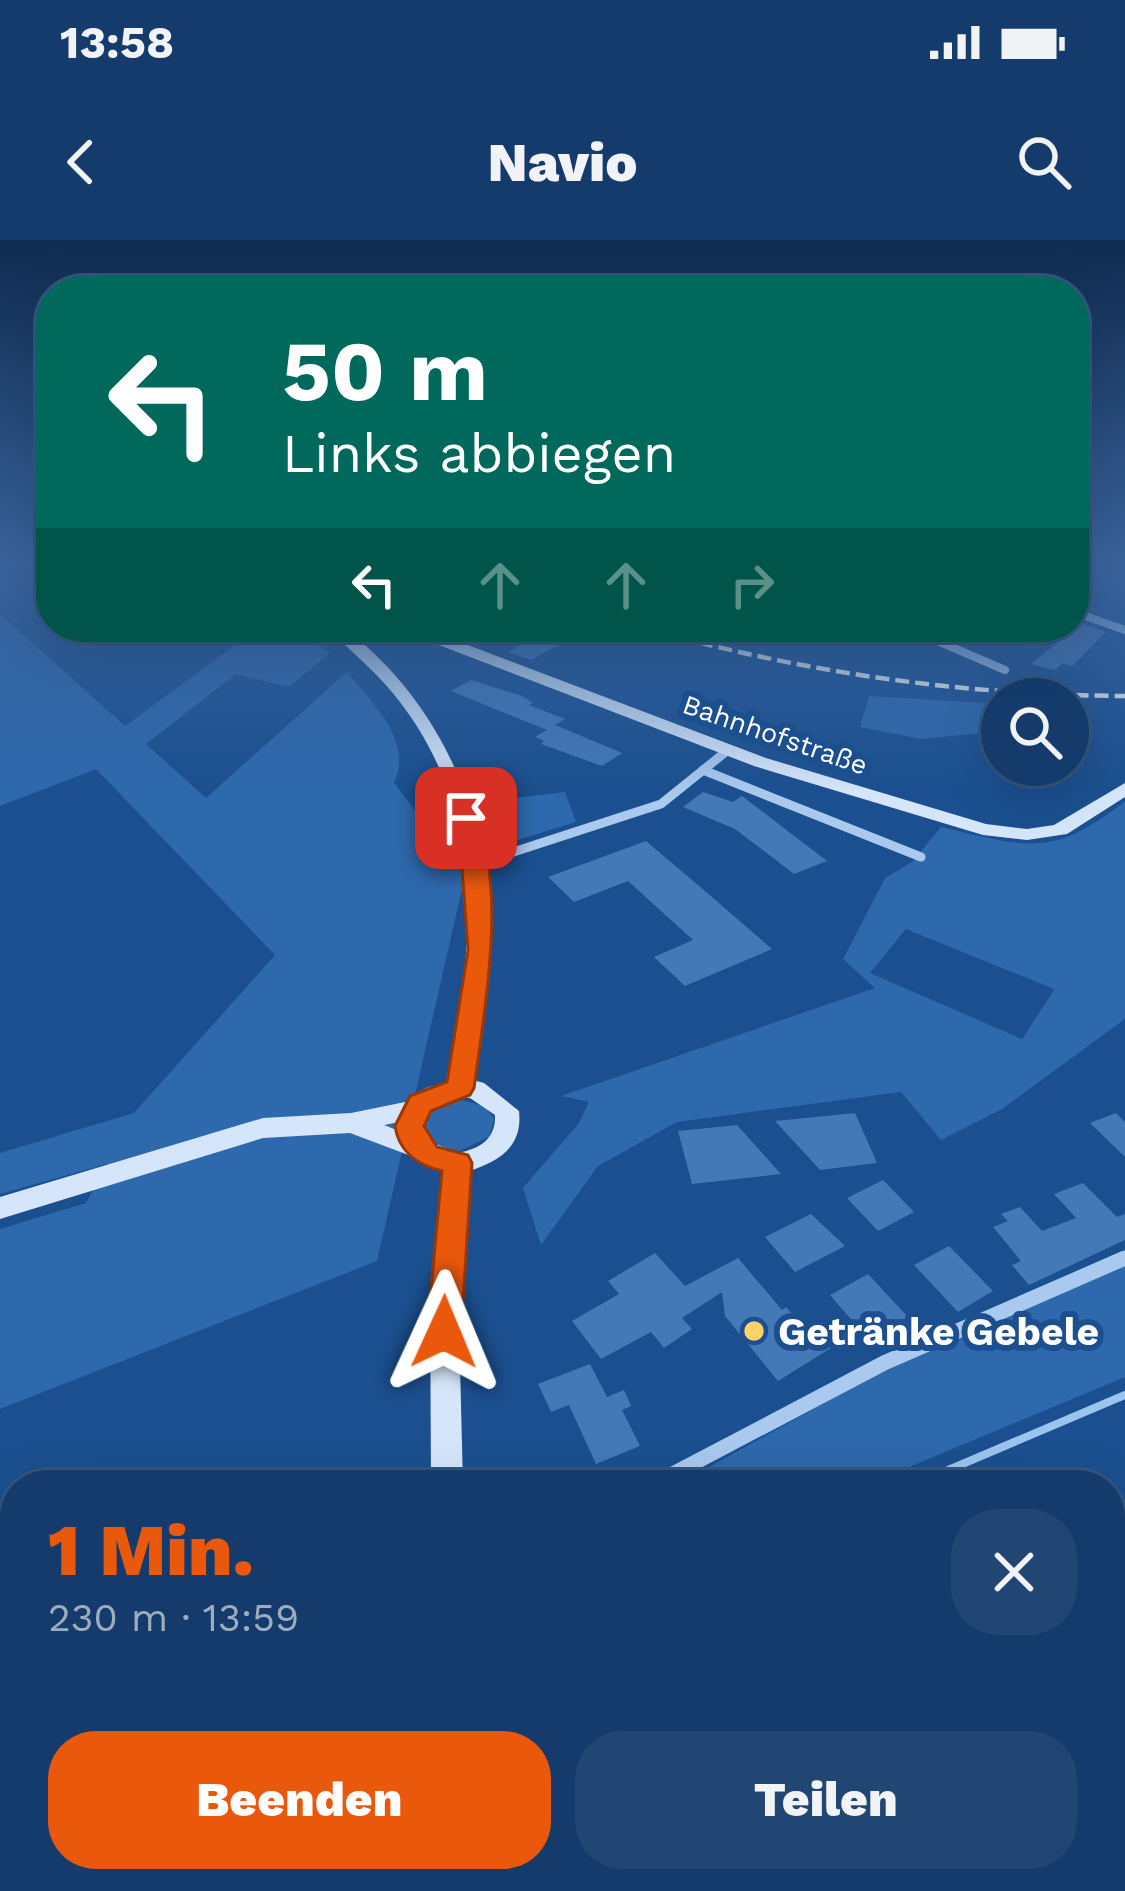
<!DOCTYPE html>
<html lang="de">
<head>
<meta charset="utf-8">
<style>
  body { margin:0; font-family:"Work Sans",sans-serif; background:#214673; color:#f1f3f6; height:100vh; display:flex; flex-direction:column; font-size:45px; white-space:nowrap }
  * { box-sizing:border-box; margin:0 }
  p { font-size:39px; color:#9dadc1 }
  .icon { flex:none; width:66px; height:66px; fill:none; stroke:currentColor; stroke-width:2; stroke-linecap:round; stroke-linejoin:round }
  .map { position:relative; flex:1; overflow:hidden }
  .drawer { position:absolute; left:0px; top:1230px; width:1125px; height:423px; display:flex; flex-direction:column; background:#143b6b; border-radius:48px 48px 0 0; box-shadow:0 12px 48px #0002,0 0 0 3px #33557e }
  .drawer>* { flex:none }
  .guide { position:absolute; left:36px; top:36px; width:1053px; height:366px; border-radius:48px; box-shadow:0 12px 48px #0002,0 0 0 3px #33557e; background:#00695c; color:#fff; overflow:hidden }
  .controls { position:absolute; left:981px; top:438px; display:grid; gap:24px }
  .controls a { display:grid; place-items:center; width:108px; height:108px; border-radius:50%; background:#143b6b; box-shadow:0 12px 48px #0002,0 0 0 3px #33557e; font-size:60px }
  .pin { position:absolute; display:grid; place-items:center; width:102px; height:102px; color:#fff; margin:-51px; border-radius:24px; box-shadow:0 6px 18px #0006 }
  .me { position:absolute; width:132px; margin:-66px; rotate:1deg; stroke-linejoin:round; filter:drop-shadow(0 0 9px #0008) }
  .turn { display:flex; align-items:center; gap:42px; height:252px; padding:0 48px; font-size:54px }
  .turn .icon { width:156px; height:156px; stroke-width:2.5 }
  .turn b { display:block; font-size:84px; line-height:102px }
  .lanes { display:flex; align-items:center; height:114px; padding:0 48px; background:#0003; justify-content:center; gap:60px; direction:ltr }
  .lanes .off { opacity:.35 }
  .round { display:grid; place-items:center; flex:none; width:126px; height:126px; border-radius:48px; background:#214673 }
  .headline { display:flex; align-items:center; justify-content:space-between; height:204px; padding:0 48px }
  h1 { font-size:72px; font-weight:800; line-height:90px; color:#ea580c }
  .button { display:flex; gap:24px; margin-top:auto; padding:24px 48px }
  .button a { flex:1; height:138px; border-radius:48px; background:#ea580c; color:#fff; font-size:48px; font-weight:800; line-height:138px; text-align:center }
  .button a+a { background:#214673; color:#f1f3f6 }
  .status { display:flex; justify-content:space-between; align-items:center; height:84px; padding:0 60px; background:#143b6b; direction:ltr }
  .status svg { height:33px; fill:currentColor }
  header { display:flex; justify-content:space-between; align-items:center; height:156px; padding:0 48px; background:#143b6b; font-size:54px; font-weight:800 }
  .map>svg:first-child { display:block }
</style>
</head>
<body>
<div class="status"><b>13:58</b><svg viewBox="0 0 49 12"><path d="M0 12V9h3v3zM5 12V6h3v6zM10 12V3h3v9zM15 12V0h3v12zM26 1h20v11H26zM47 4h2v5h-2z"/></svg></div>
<header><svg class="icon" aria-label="back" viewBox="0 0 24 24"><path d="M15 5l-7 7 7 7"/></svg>Navio<svg class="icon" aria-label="search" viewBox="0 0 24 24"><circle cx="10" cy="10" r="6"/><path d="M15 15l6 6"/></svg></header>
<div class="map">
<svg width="1125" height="1651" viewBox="0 0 1125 1651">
  <rect width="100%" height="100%" fill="#1b4f8f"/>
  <g fill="#2e69ad" fill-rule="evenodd">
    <path d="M 0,374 L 125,486 L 260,387 L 292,387 L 330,413 L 289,447 L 236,434 L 146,504 L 206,558 L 347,432 C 372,463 414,501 394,543 L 465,636 L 377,1021 L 0,1169 L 0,989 L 86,963 L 107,924 L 0,954 L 0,913 L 134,873 L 275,715 L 96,529 L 0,566 Z"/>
    <path d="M 869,456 L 1002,464 L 1002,491 L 921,499 L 860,487 Z"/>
    <path d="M 565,552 L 576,582 L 492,608 L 482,562 Z"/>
    <path d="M 1125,561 L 1125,779 L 1002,869 L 941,900 L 901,852 L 677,882 L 598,926 L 541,1005 L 523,948 L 579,883 L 589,862 L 561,856 L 875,748 L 843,719 L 885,638 L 912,622 L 941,587 C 1027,607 1052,619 1125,561 ZM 906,689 L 1054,749 L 1054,750 L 1022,799 L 870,733 Z"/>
    <path d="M 457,859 L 485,866 L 494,879 L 489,897 L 459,911 L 437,906 L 425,886 L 432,871 Z"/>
    <path d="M 1125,1022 L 1125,1137 L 866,1245 L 677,1245 L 864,1141 Z"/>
    <path d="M 15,1549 L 15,1638 L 86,1638 L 58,1651 L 0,1651 L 0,1556 Z"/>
  </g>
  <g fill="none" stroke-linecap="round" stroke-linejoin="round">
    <path stroke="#9cc4f0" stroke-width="8" d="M 913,1245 L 1125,1155"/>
    <path stroke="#9cc4f0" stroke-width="9" d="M 86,1651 L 115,1638"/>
  </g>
  <g fill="#4478b7">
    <path d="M 1081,383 L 1106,392 L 1072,426 L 1062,423 L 1055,430 L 1031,424 Z"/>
    <path d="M 483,387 L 563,387 L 542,400 L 558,405 L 531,420 L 508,412 L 522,404 Z"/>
    <path d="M 471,440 L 522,456 L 533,463 L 529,465 L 565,479 L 555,485 L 622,513 L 602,526 L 541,504 L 544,501 L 535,497 L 547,490 L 451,451 Z"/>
    <path d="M 703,552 L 733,562 L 742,556 L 827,621 L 794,634 L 735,589 L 683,567 Z"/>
    <path d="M 646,601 L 705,651 L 772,709 L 685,746 L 654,717 L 693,700 L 628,641 L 574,662 L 548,637 Z"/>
    <path d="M 855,873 L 877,923 L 820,930 L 775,881 Z"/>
    <path d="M 1116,873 L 1125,882 L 1125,917 L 1090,883 Z"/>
    <path d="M 737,885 L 781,934 L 692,944 L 678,891 Z"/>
    <path d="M 883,940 L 914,972 L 878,991 L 847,958 Z"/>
    <path d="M 1083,943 L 1117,977 L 1125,974 L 1125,1000 L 1029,1045 L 1012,1025 L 1021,1021 L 993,987 L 1008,981 L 1001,974 L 1020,967 L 1042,991 L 1076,978 L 1054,954 Z"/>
    <path d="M 811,974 L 845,1006 L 795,1032 L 765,997 Z"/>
    <path d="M 949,1006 L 993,1051 L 958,1072 L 914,1025 Z"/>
    <path d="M 655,1013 L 685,1046 L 738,1018 L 782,1070 L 786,1067 L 806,1089 L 812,1086 L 831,1108 L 778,1141 L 725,1076 L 722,1052 L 682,1078 L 692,1089 L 664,1108 L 651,1092 L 601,1119 L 572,1081 L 619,1054 L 608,1041 Z"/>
    <path d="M 868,1034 L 908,1077 L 868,1099 L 830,1055 Z"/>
    <path d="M 590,1124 L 607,1157 L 624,1150 L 631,1166 L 622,1170 L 640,1206 L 596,1224 L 569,1165 L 551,1172 L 538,1144 Z"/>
  </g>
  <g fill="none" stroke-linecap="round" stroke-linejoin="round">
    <g stroke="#a9c9ee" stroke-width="8">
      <path d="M 1074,372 L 1125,390"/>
      <path d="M 905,387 L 1005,430"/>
    </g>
    <g stroke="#a9c9ee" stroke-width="9">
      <path d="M 703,530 L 921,617"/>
      <path d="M 504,615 L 661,564 L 728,510"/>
    </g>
    <path stroke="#a9c9ee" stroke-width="15" d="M 652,1245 L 884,1123 L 1125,1018"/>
    <g stroke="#a9c9ee" stroke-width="18">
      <path d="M 1110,1425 L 1125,1407"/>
      <path d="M 0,1546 L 15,1539"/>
      <path d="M 941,1651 L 950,1638"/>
    </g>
    <g fill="#d6e6fa" fill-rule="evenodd">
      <path d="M 327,387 L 343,387 L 349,392 L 420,387 L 766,518 L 986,584 L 1027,589 L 1054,585 L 1125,543 L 1125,557 L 1067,594 L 1027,600 L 983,595 L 754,526 L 410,394 L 359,400 C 450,477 494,594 491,712 C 490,755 480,798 473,840 L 484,843 L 519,871 C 523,906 500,921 469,931 L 458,1045 L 463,1245 L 431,1245 L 430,1045 L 443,928 L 350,893 L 263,898 L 0,979 L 0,957 L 263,878 L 351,873 L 410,861 L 426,848 L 449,841 C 473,704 489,569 392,452 C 372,428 348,409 327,387 ZM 470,858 L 495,875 C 496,899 480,909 458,913 L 428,901 L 423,886 C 431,864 447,858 470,858 ZM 399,882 L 399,891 L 384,885 Z"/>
      <path d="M 468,1638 L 508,1638 L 511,1651 L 469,1651 Z"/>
    </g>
    <path stroke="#fff" stroke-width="4.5" stroke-dasharray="14 6" stroke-linecap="butt" d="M 641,387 C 800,432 959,455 1125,456"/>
  </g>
  <linearGradient id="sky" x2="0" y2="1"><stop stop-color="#0f2b4f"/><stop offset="0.58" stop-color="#39639b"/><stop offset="1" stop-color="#39639b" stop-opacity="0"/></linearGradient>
  <rect width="1125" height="553" fill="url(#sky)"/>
  <path fill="#ea580c" stroke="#983908" stroke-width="3" d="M 458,573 L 473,573 C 509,642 484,773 474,848 L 470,855 L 431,871 L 424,886 L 437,907 L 468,915 L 472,923 L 461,1092 L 456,1102 L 444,1107 L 432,1102 L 427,1092 L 442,931 C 418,925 399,913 395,886 L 410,856 L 447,842 L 468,710 Z"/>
  <circle fill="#ffd166" stroke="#1b4f8f" stroke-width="4.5" cx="754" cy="1091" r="12"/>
  <g text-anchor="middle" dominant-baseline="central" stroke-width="12" stroke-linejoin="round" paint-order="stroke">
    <g font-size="27" fill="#fff" stroke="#1b4f8f">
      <text transform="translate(775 495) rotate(19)">Bahnhofstraße</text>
    </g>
    <g font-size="39" font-weight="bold" fill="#fff" stroke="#1b4f8f" text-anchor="start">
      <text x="778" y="1091">Getränke Gebele</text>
    </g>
  </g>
</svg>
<div class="controls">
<a><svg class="icon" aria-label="search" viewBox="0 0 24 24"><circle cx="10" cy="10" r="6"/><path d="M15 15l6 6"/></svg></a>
</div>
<div class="pin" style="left:466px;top:578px;background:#d93025"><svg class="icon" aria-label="arrive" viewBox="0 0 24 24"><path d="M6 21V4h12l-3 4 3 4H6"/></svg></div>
<svg class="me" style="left:444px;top:1092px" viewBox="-20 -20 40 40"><path d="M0-17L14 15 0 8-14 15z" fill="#ea580c" stroke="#fff" stroke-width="4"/></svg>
<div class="guide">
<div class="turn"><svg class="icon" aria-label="left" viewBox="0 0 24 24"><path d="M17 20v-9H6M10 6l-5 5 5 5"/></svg><div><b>50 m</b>Links abbiegen</div></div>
<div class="lanes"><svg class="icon" aria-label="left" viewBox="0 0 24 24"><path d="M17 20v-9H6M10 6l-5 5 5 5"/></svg><svg class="icon off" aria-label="ahead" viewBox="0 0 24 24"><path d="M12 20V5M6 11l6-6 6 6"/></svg><svg class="icon off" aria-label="ahead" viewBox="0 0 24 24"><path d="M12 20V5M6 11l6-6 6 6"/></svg><svg class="icon off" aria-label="right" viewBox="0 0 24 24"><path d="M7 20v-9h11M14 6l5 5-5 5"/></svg></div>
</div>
<section class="drawer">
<div class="headline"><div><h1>1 Min.</h1><p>230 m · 13:59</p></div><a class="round"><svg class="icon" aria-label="close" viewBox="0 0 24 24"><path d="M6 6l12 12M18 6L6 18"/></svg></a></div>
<div class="button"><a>Beenden</a><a>Teilen</a></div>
</section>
</div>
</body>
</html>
